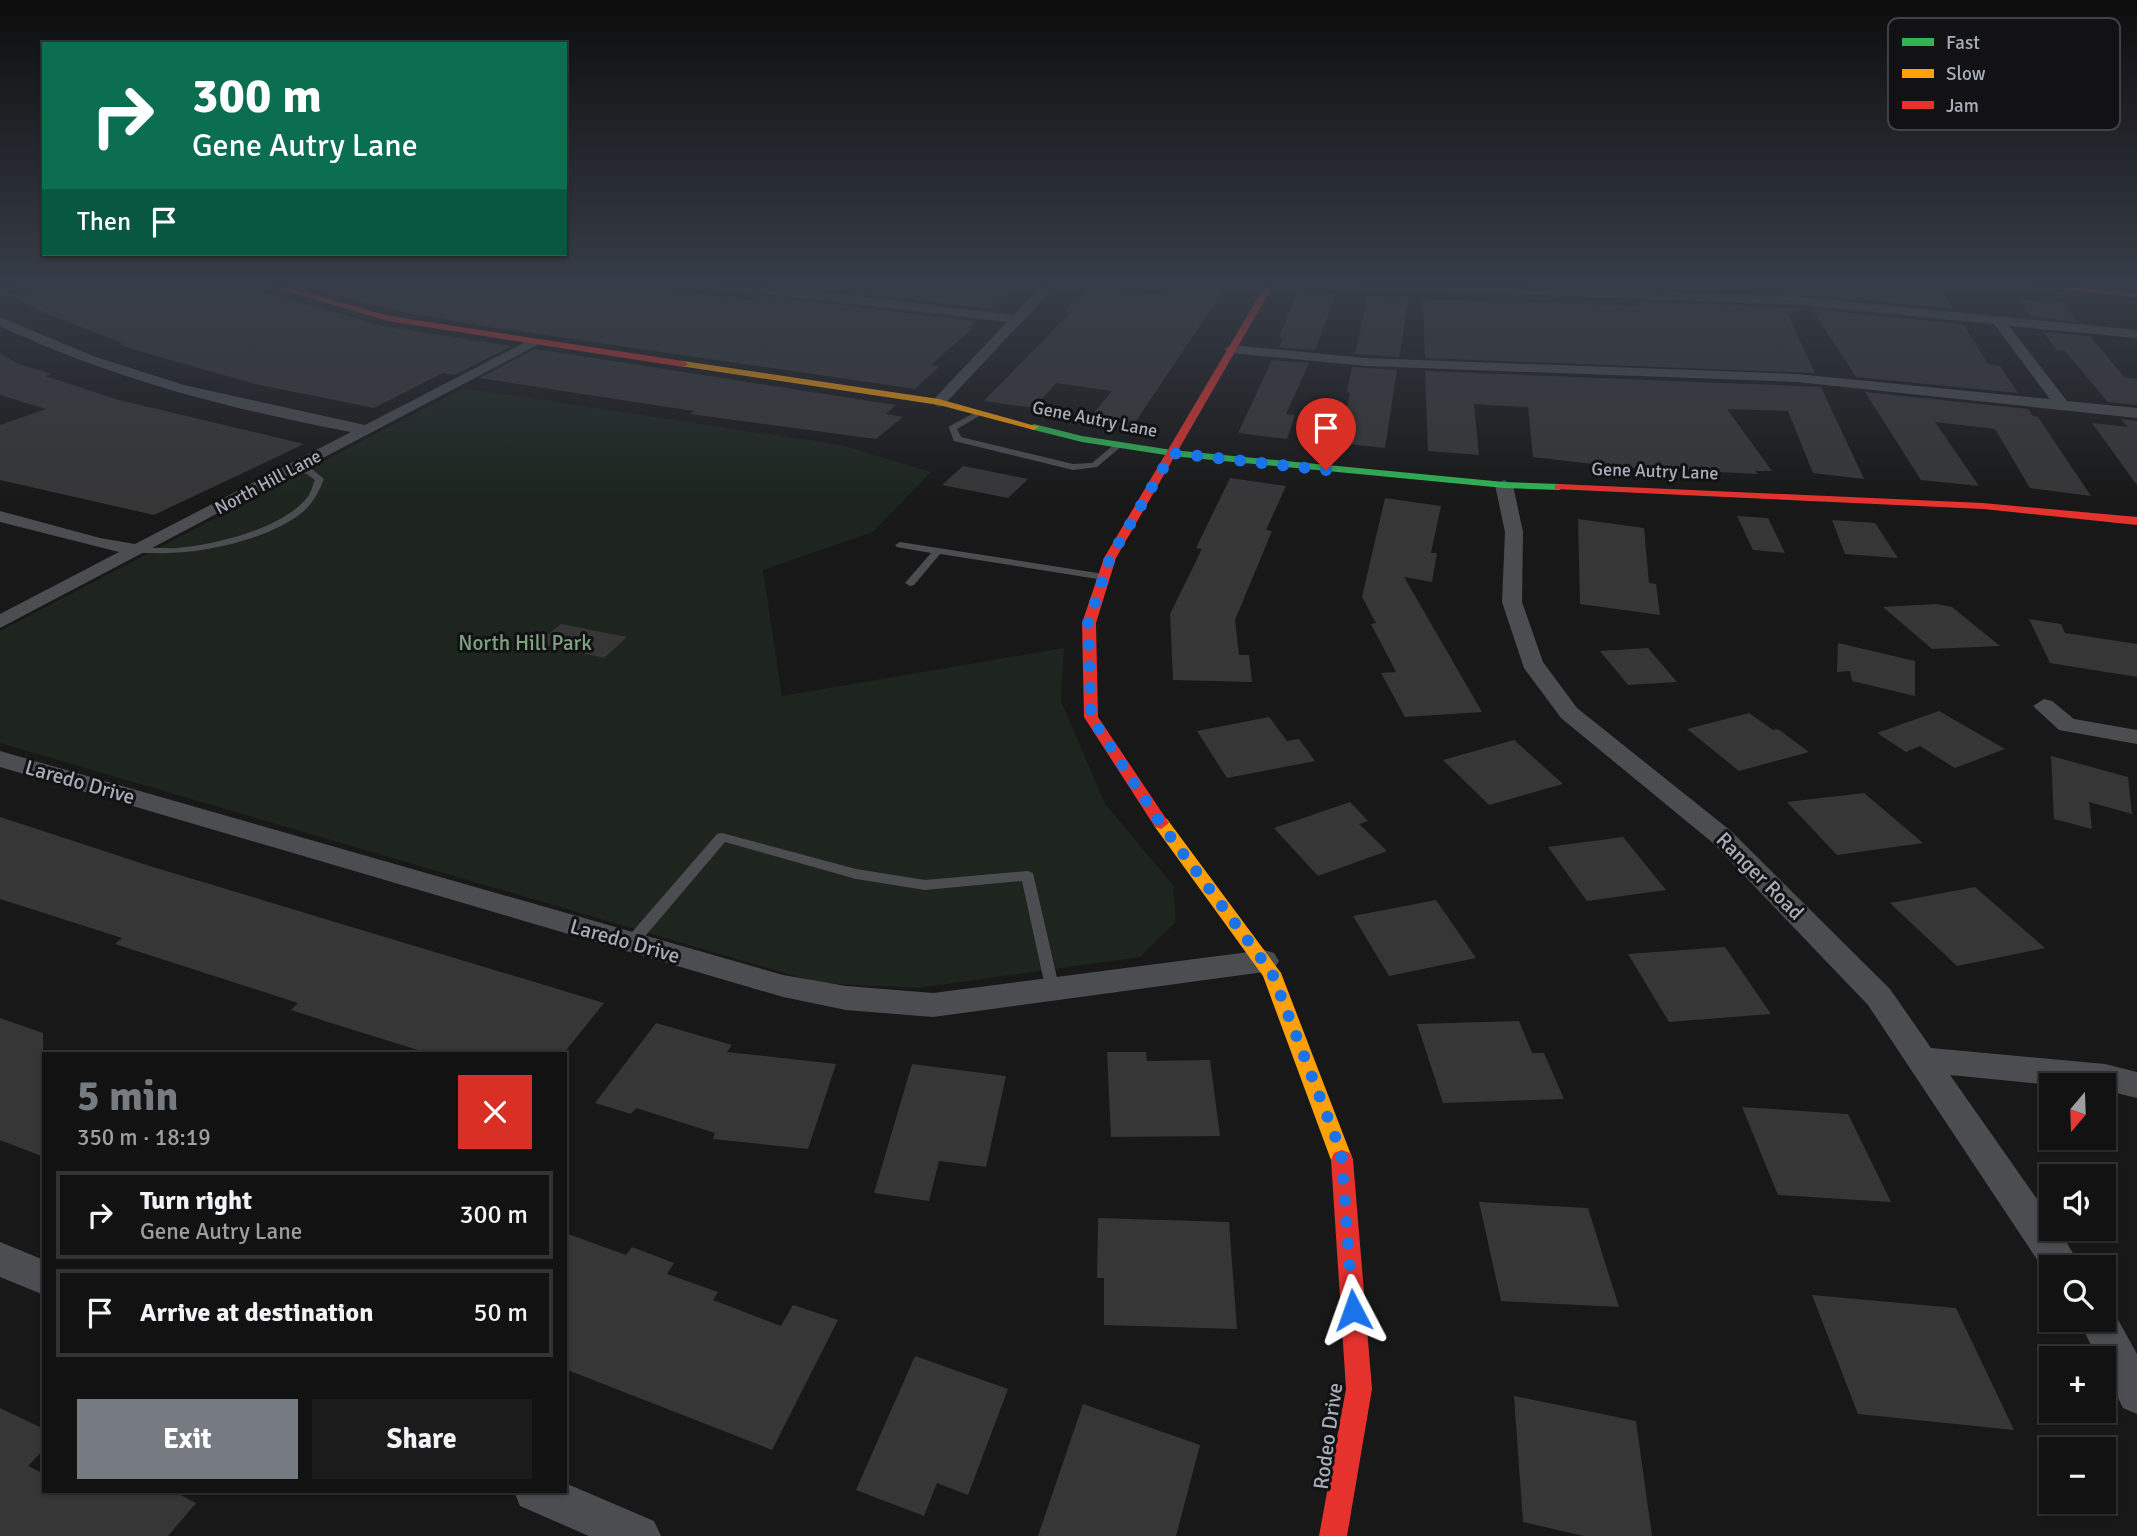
<!DOCTYPE html>
<html lang="en">
<head>
<meta charset="utf-8">
<style>
  body { margin:0; font-family:Signika,sans-serif; background:#1b1b1b; color:#f1f3f6; height:100vh; display:flex; flex-direction:column; font-size:26px; white-space:nowrap }
  * { box-sizing:border-box; margin:0 }
  p { font-size:23px; color:#9c9e9f }
  .icon { flex:none; width:38px; height:38px; fill:none; stroke:currentColor; stroke-width:2; stroke-linecap:round; stroke-linejoin:round }
  .map { position:relative; flex:1; overflow:hidden }
  .details { position:absolute; left:42px; top:1052px; width:525px; height:441px; display:flex; flex-direction:column; background:#121212; border-radius:0px; box-shadow:0 2px 5px #0004,0 0 0 2px #313232 }
  .details>* { flex:none }
  .banner { position:absolute; left:42px; top:42px; width:525px; height:214px; border-radius:0px; box-shadow:0 2px 5px #0004,0 0 0 2px #313232; background:#0b6e4f; color:#fff; overflow:hidden }
  .needle { width:46px; rotate:199deg }
  .tools { position:absolute; left:2039px; top:1073px; display:grid; gap:14px }
  .tools a { display:grid; place-items:center; width:77px; height:77px; border-radius:0px; background:#121212; box-shadow:0 2px 5px #0004,0 0 0 2px #313232; font-size:35px }
  .pin { position:absolute; display:grid; place-items:center; width:60px; height:60px; color:#fff; margin:-72px -30px; border-radius:50% 50% 50% 0; rotate:-45deg; box-shadow:0 0 7px #0007 }
  .pin .icon { rotate:45deg }
  .me { position:absolute; width:77px; margin:-38px; rotate:356deg; stroke-linejoin:round; filter:drop-shadow(0 0 5px #0008) }
  .turn { display:flex; align-items:center; gap:24px; height:147px; padding:0 35px; font-size:32px }
  .turn .icon { width:91px; height:91px; stroke-width:2.5 }
  .turn b { display:block; font-size:49px; line-height:60px }
  .then { display:flex; align-items:center; height:66px; padding:0 35px; background:#0003; gap:14px; font-size:26px }
  .round { display:grid; place-items:center; flex:none; width:74px; height:74px; border-radius:0px; background:#1b1b1b }
  .overview { display:flex; align-items:center; justify-content:space-between; height:119px; padding:0 35px }
  h1 { font-size:42px; font-weight:700; line-height:52px; color:#767a81 }
  .cta { display:flex; gap:14px; margin-top:auto; padding:14px 35px }
  .cta a { flex:1; height:80px; border-radius:0px; background:#767a81; color:#fff; font-size:28px; font-weight:700; line-height:80px; text-align:center }
  .cta a+a { background:#1b1b1b; color:#f1f3f6 }
  ul { padding:0; list-style:none }
  li { display:flex; align-items:center; gap:21px; height:88px; margin:0 14px 10px; padding:0 21px; border:4px solid #313232; border-radius:0px }
  li div { flex:1 }
  li b { display:block; font-size:26px }
  li em { font-style:normal }
  .map>svg:first-child { display:block }
</style>
</head>
<body>
<div class="map">
<svg width="2137" height="1536" viewBox="0 0 2137 1536">
  <rect width="100%" height="100%" fill="#181818"/>
  <path fill="#1d251e" d="M 463,388 L 841,445 L 931,472 L 873,532 L 763,570 L 782,696 L 1064,648 L 1061,701 L 1105,804 L 1173,885 L 1176,922 L 1140,957 L 918,988 L 819,983 L 0,743 L 0,631 Z"/>
  <g fill="#363637">
    <path d="M 55,284 L 255,284 L 259,291 L 387,327 L 512,346 L 455,375 L 443,373 L 374,408 L 255,384 L 156,356 L 118,344 L 122,343 L 48,314 L 10,295 Z"/>
    <path d="M 297,284 L 622,284 L 755,301 L 755,295 L 976,321 L 968,328 L 973,328 L 931,365 L 940,366 L 915,389 L 478,325 L 391,310 Z"/>
    <path d="M 776,284 L 989,284 L 1015,287 L 989,309 Z"/>
    <path d="M 1174,284 L 1228,284 L 1132,427 L 1087,421 L 1112,391 L 1056,383 L 1034,408 L 984,401 L 1069,314 L 1066,310 L 1090,287 L 1164,295 Z"/>
    <path d="M 1625,284 L 1877,284 L 1942,290 L 1954,309 L 1799,294 L 1627,288 Z"/>
    <path d="M 1298,290 L 1336,294 L 1315,350 L 1279,347 L 1283,338 L 1279,338 Z"/>
    <path d="M 1368,296 L 1409,298 L 1399,357 L 1355,354 Z"/>
    <path d="M 1423,299 L 1639,306 L 1636,301 L 1802,308 L 1788,315 L 1815,373 L 1425,358 Z"/>
    <path d="M 2018,299 L 2062,303 L 2078,322 L 2032,317 Z"/>
    <path d="M 1812,309 L 1963,324 L 1988,364 L 2000,366 L 2018,393 L 1856,377 Z"/>
    <path d="M 2043,332 L 2090,336 L 2124,377 L 2137,379 L 2137,405 L 2108,402 L 2065,351 L 2057,350 Z"/>
    <path d="M 535,349 L 896,405 L 886,414 L 903,417 L 876,439 L 690,414 L 694,411 L 479,378 Z"/>
    <path d="M 0,353 L 18,364 L 52,374 L 45,376 L 119,400 L 304,444 L 154,515 L 0,480 L 0,425 L 46,409 L 0,395 Z"/>
    <path d="M 1272,360 L 1309,363 L 1286,414 L 1295,415 L 1287,439 L 1238,433 Z"/>
    <path d="M 1352,367 L 1397,370 L 1385,448 L 1339,443 L 1350,393 L 1347,392 Z"/>
    <path d="M 1425,371 L 1821,387 L 1864,479 L 1813,473 L 1788,411 L 1727,409 L 1772,471 L 1755,471 L 1758,474 L 1618,467 L 1533,457 L 1528,407 L 1474,404 L 1479,455 L 1428,451 Z"/>
    <path d="M 1865,392 L 2028,409 L 2033,416 L 2038,417 L 2091,496 L 2030,488 L 1995,429 L 1935,422 L 1979,486 L 1921,480 Z"/>
    <path d="M 2121,419 L 2137,421 L 2137,485 L 2092,423 L 2128,427 Z"/>
    <path d="M 963,466 L 1028,479 L 1008,498 L 942,485 Z"/>
    <path d="M 1230,478 L 1286,486 L 1266,530 L 1272,531 L 1235,620 L 1239,655 L 1249,655 L 1252,682 L 1173,680 L 1170,614 L 1202,549 L 1196,548 Z"/>
    <path d="M 1385,498 L 1441,506 L 1431,553 L 1437,553 L 1432,582 L 1404,577 L 1482,712 L 1405,717 L 1381,673 L 1396,672 L 1371,624 L 1376,623 L 1362,597 Z"/>
    <path d="M 1737,516 L 1768,518 L 1785,553 L 1753,550 Z"/>
    <path d="M 1578,519 L 1644,528 L 1649,583 L 1656,584 L 1660,615 L 1580,604 Z"/>
    <path d="M 1832,520 L 1875,523 L 1898,558 L 1845,554 Z"/>
    <path d="M 1936,604 L 1952,607 L 2000,646 L 1932,649 L 1883,607 Z"/>
    <path d="M 2029,619 L 2061,624 L 2065,633 L 2137,644 L 2137,677 L 2050,663 Z"/>
    <path d="M 561,624 L 627,637 L 604,658 L 537,643 Z"/>
    <path d="M 1838,643 L 1915,661 L 1915,696 L 1852,681 L 1850,671 L 1837,672 Z"/>
    <path d="M 1648,648 L 1677,682 L 1628,685 L 1600,651 Z"/>
    <path d="M 1939,711 L 2005,749 L 1955,768 L 1920,746 L 1906,752 L 1877,733 Z"/>
    <path d="M 1749,713 L 1773,730 L 1778,729 L 1809,752 L 1739,771 L 1687,729 Z"/>
    <path d="M 1269,717 L 1287,741 L 1299,739 L 1315,761 L 1227,778 L 1197,731 Z"/>
    <path d="M 1514,740 L 1563,784 L 1489,805 L 1443,760 Z"/>
    <path d="M 2051,756 L 2128,777 L 2132,814 L 2089,802 L 2092,829 L 2054,819 Z"/>
    <path d="M 1864,793 L 1923,843 L 1837,855 L 1787,802 Z"/>
    <path d="M 1350,802 L 1368,821 L 1359,824 L 1387,851 L 1318,876 L 1274,828 Z"/>
    <path d="M 0,817 L 153,867 L 604,1003 L 563,1054 L 431,1054 L 331,1023 L 291,1010 L 298,1003 L 115,944 L 122,938 L 0,899 Z"/>
    <path d="M 1623,837 L 1666,890 L 1587,901 L 1548,847 Z"/>
    <path d="M 1975,887 L 2045,948 L 1957,966 L 1890,903 Z"/>
    <path d="M 1436,900 L 1476,958 L 1389,976 L 1353,916 Z"/>
    <path d="M 1725,947 L 1771,1014 L 1669,1022 L 1628,954 Z"/>
    <path d="M 0,1018 L 43,1033 L 44,1157 L 0,1140 Z"/>
    <path d="M 1519,1021 L 1532,1053 L 1544,1053 L 1564,1099 L 1443,1103 L 1417,1024 Z"/>
    <path d="M 656,1023 L 732,1045 L 727,1052 L 836,1064 L 808,1149 L 713,1139 L 715,1133 L 636,1108 L 631,1114 L 595,1103 Z"/>
    <path d="M 1107,1052 L 1146,1052 L 1147,1061 L 1210,1060 L 1220,1136 L 1111,1137 Z"/>
    <path d="M 912,1064 L 1006,1076 L 986,1167 L 939,1161 L 929,1201 L 874,1193 Z"/>
    <path d="M 1742,1107 L 1848,1114 L 1891,1202 L 1778,1195 Z"/>
    <path d="M 1479,1202 L 1588,1208 L 1619,1307 L 1501,1301 Z"/>
    <path d="M 1098,1218 L 1229,1222 L 1237,1329 L 1104,1325 L 1104,1278 L 1097,1278 Z"/>
    <path d="M 565,1233 L 626,1255 L 632,1247 L 674,1263 L 667,1274 L 718,1292 L 713,1300 L 781,1326 L 793,1305 L 838,1320 L 772,1450 L 565,1369 Z"/>
    <path d="M 1812,1295 L 1956,1308 L 2014,1430 L 1858,1414 Z"/>
    <path d="M 915,1356 L 1008,1389 L 968,1495 L 937,1483 L 924,1516 L 856,1490 Z"/>
    <path d="M 1514,1396 L 1636,1421 L 1652,1536 L 1584,1536 L 1523,1522 Z"/>
    <path d="M 1083,1404 L 1200,1445 L 1176,1536 L 1038,1536 Z"/>
    <path d="M 0,1408 L 44,1429 L 44,1449 L 28,1466 L 44,1474 L 44,1491 L 173,1491 L 196,1503 L 168,1536 L 0,1536 Z"/>
  </g>
  <g fill="none" stroke-linecap="round" stroke-linejoin="round">
    <g fill="#4b4d51" fill-rule="evenodd">
      <path d="M 978,411 L 981,411 L 981,415 L 957,429 L 961,437 L 1073,464 L 1092,463 L 1116,443 L 1123,445 L 1097,467 L 1073,470 L 954,441 L 949,428 L 950,426 Z"/>
      <path d="M 296,465 L 313,470 L 324,479 C 319,491 314,502 304,511 C 269,540 200,555 155,553 C 147,553 140,554 134,550 L 139,547 C 152,547 164,549 177,548 C 215,545 286,528 309,495 C 312,490 313,484 315,480 L 307,474 L 293,470 L 292,468 Z"/>
      <path d="M 900,542 L 1104,574 L 1109,577 L 1104,580 L 940,554 L 914,585 L 910,586 L 905,583 L 931,553 L 897,547 L 895,545 Z"/>
      <path d="M 722,833 L 856,869 L 925,880 L 1028,871 L 1033,873 L 1060,991 L 1058,995 L 1053,997 L 1048,995 L 1046,991 L 1022,881 L 925,890 L 856,879 L 725,842 L 636,947 L 631,948 L 626,947 L 624,943 L 626,939 L 717,834 Z"/>
    </g>
    <g fill="#4b4d51" fill-rule="evenodd">
      <path d="M 7,284 L 26,284 L 0,295 L 0,287 Z"/>
      <path d="M 712,284 L 752,284 L 1014,315 L 1044,284 L 1057,284 L 944,405 L 939,407 L 931,402 L 934,399 L 1007,322 L 718,288 Z"/>
      <path d="M 1357,284 L 1465,284 L 1799,297 L 2137,330 L 2137,338 L 2009,326 L 2067,401 L 2137,408 L 2137,418 L 1797,382 L 1366,366 L 1231,353 L 1224,349 L 1231,345 L 1366,358 L 1797,374 L 2050,399 L 1994,324 L 1799,305 L 1363,288 Z"/>
      <path d="M 0,317 L 93,356 L 184,385 L 365,425 L 531,339 L 543,342 L 0,628 L 0,614 L 119,552 L 0,522 L 0,511 L 100,538 L 135,544 L 351,432 C 230,409 112,379 0,326 Z"/>
      <path d="M 1504,480 L 1513,485 L 1523,532 L 1522,602 L 1543,662 L 1577,708 L 1731,831 L 1890,989 L 1931,1048 L 2105,1064 L 2137,1072 L 2137,1098 L 2104,1090 L 2104,1085 L 2051,1085 L 1950,1075 L 2051,1219 L 2051,1228 L 2058,1228 L 2081,1267 L 2051,1267 L 2050,1279 L 1868,1005 L 1713,843 L 1561,718 L 1524,668 L 1502,602 L 1505,532 L 1495,485 Z"/>
      <path d="M 2044,699 L 2052,701 L 2074,719 L 2137,730 L 2137,744 L 2059,730 L 2033,706 Z"/>
      <path d="M 0,751 L 783,975 L 846,986 L 933,993 L 1264,950 L 1274,953 L 1279,961 L 1274,969 L 1264,972 L 933,1017 L 846,1010 L 783,997 L 0,767 Z"/>
      <path d="M 0,1242 L 44,1260 L 44,1295 L 0,1277 Z"/>
      <path d="M 2104,1304 L 2111,1307 L 2137,1354 L 2137,1414 L 2123,1408 L 2104,1370 L 2104,1358 L 2097,1358 L 2079,1320 L 2104,1320 Z"/>
      <path d="M 565,1483 L 654,1521 L 661,1536 L 589,1536 L 520,1506 L 514,1491 L 565,1491 Z"/>
    </g>
    <path fill="#30b455" fill-rule="evenodd" d="M 1034,424 L 1082,436 L 1172,450 L 1504,482 L 1559,484 L 1565,487 L 1559,490 L 1504,488 L 1172,456 L 1082,442 L 1030,429 L 1029,427 Z"/>
    <g fill="#ff9f0a" fill-rule="evenodd">
      <path d="M 683,361 L 939,399 L 1039,427 L 1034,430 L 939,405 L 680,366 L 680,362 Z"/>
      <path d="M 1161,817 L 1167,819 L 1281,973 L 1353,1160 L 1350,1167 L 1342,1170 L 1334,1167 L 1331,1160 L 1263,976 L 1155,827 L 1153,823 L 1155,819 Z"/>
    </g>
    <g fill="#e5322d" fill-rule="evenodd">
      <path d="M 262,284 L 276,284 L 389,316 L 683,361 L 688,364 L 683,367 L 388,321 Z"/>
      <path d="M 1266,284 L 1274,284 L 1116,558 L 1096,623 L 1098,717 L 1169,823 L 1161,829 L 1155,827 L 1084,717 L 1082,623 L 1104,558 Z"/>
      <path d="M 2011,284 L 2044,284 L 2137,293 L 2137,297 Z"/>
      <path d="M 1559,484 L 1983,503 L 2137,517 L 2137,525 L 1983,509 L 1555,489 L 1555,485 Z"/>
      <path d="M 1342,1150 L 1350,1153 L 1353,1160 L 1372,1389 L 1347,1536 L 1319,1536 L 1346,1389 L 1331,1160 L 1334,1153 Z"/>
    </g>
  </g>
  <linearGradient id="sky" x2="0" y2="1"><stop stop-color="#0d0d0d"/><stop offset="0.57" stop-color="#373d48"/><stop offset="1" stop-color="#373d48" stop-opacity="0"/></linearGradient>
  <rect width="2137" height="499" fill="url(#sky)"/>
  <g fill="none" stroke-linecap="round" stroke-linejoin="round">
    <path stroke="#1a73e8" stroke-width="12" stroke-dasharray="0 21.6" d="M 1326,470 L 1172,453 L 1110,558 L 1088,623 L 1091,717 L 1161,824 L 1272,973 L 1341,1152 L 1353,1310"/>
  </g>
  <g text-anchor="middle" dominant-baseline="central" stroke-width="6" stroke-linejoin="round" paint-order="stroke">
    <g font-size="18" fill="#a8aeb9" stroke="#121214">
      <text transform="translate(1095 419) rotate(11)">Gene Autry Lane</text>
      <text transform="translate(1655 471) rotate(2)">Gene Autry Lane</text>
      <text transform="translate(268 482) rotate(-28)">North Hill Lane</text>
    </g>
    <g font-size="21" fill="#7ea580" stroke="#121214">
      <text x="525" y="643">North Hill Park</text>
    </g>
    <g font-size="21" fill="#a8aeb9" stroke="#121214">
      <text transform="translate(80 782) rotate(16)">Laredo Drive</text>
      <text transform="translate(1760 876) rotate(45)">Ranger Road</text>
      <text transform="translate(625 941) rotate(16)">Laredo Drive</text>
      <text transform="translate(1328 1436) rotate(-82)">Rodeo Drive</text>
    </g>
  </g>
  <rect x="1888" y="18" width="232" height="112" rx="10" fill="#121214" stroke="#3f4146" stroke-width="2"/>
  <rect x="1902" y="38" width="32" height="8" fill="#30b455"/>
  <rect x="1902" y="69" width="32" height="9" fill="#ff9f0a"/>
  <rect x="1902" y="101" width="32" height="8" fill="#e5322d"/>
  <g font-size="19" fill="#a8aeb9">
    <text x="1946" y="49">Fast</text>
    <text x="1946" y="80">Slow</text>
    <text x="1946" y="112">Jam</text>
  </g>
</svg>
<div class="tools">
<a><svg class="needle" viewBox="-14 -14 28 28"><path d="M0-13l5 13h-10z" fill="#e53935"/><path d="M0 13l5-13h-10z" fill="#9c9e9f"/></svg></a>
<a><svg class="icon" aria-label="sound" viewBox="0 0 24 24"><path d="M4 9h4l5-4v14l-5-4H4zM17 9q2 3 0 6"/></svg></a>
<a><svg class="icon" aria-label="search" viewBox="0 0 24 24"><circle cx="10" cy="10" r="6"/><path d="M15 15l6 6"/></svg></a>
<a>+</a>
<a>−</a>
</div>
<div class="pin" style="left:1326px;top:470px;background:#d93025"><svg class="icon" aria-label="arrive" viewBox="0 0 24 24"><path d="M6 21V4h12l-3 4 3 4H6"/></svg></div>
<svg class="me" style="left:1353px;top:1310px" viewBox="-20 -20 40 40"><path d="M0-17L14 15 0 8-14 15z" fill="#1a73e8" stroke="#fff" stroke-width="4"/></svg>
<div class="banner">
<div class="turn"><svg class="icon" aria-label="right" viewBox="0 0 24 24"><path d="M7 20v-9h11M14 6l5 5-5 5"/></svg><div><b>300 m</b>Gene Autry Lane</div></div>
<div class="then">Then<svg class="icon" aria-label="arrive" viewBox="0 0 24 24"><path d="M6 21V4h12l-3 4 3 4H6"/></svg></div>
</div>
<section class="details">
<div class="overview"><div><h1>5 min</h1><p>350 m · 18:19</p></div><a class="round" style="background:#d93025;color:#fff"><svg class="icon" aria-label="close" viewBox="0 0 24 24"><path d="M6 6l12 12M18 6L6 18"/></svg></a></div>
<ul>
<li><svg class="icon" aria-label="right" viewBox="0 0 24 24"><path d="M7 20v-9h11M14 6l5 5-5 5"/></svg><div><b>Turn right</b><p>Gene Autry Lane</p></div><em>300 m</em></li>
<li><svg class="icon" aria-label="arrive" viewBox="0 0 24 24"><path d="M6 21V4h12l-3 4 3 4H6"/></svg><div><b>Arrive at destination</b></div><em>50 m</em></li>
</ul>
<div class="cta"><a>Exit</a><a>Share</a></div>
</section>
</div>
</body>
</html>
